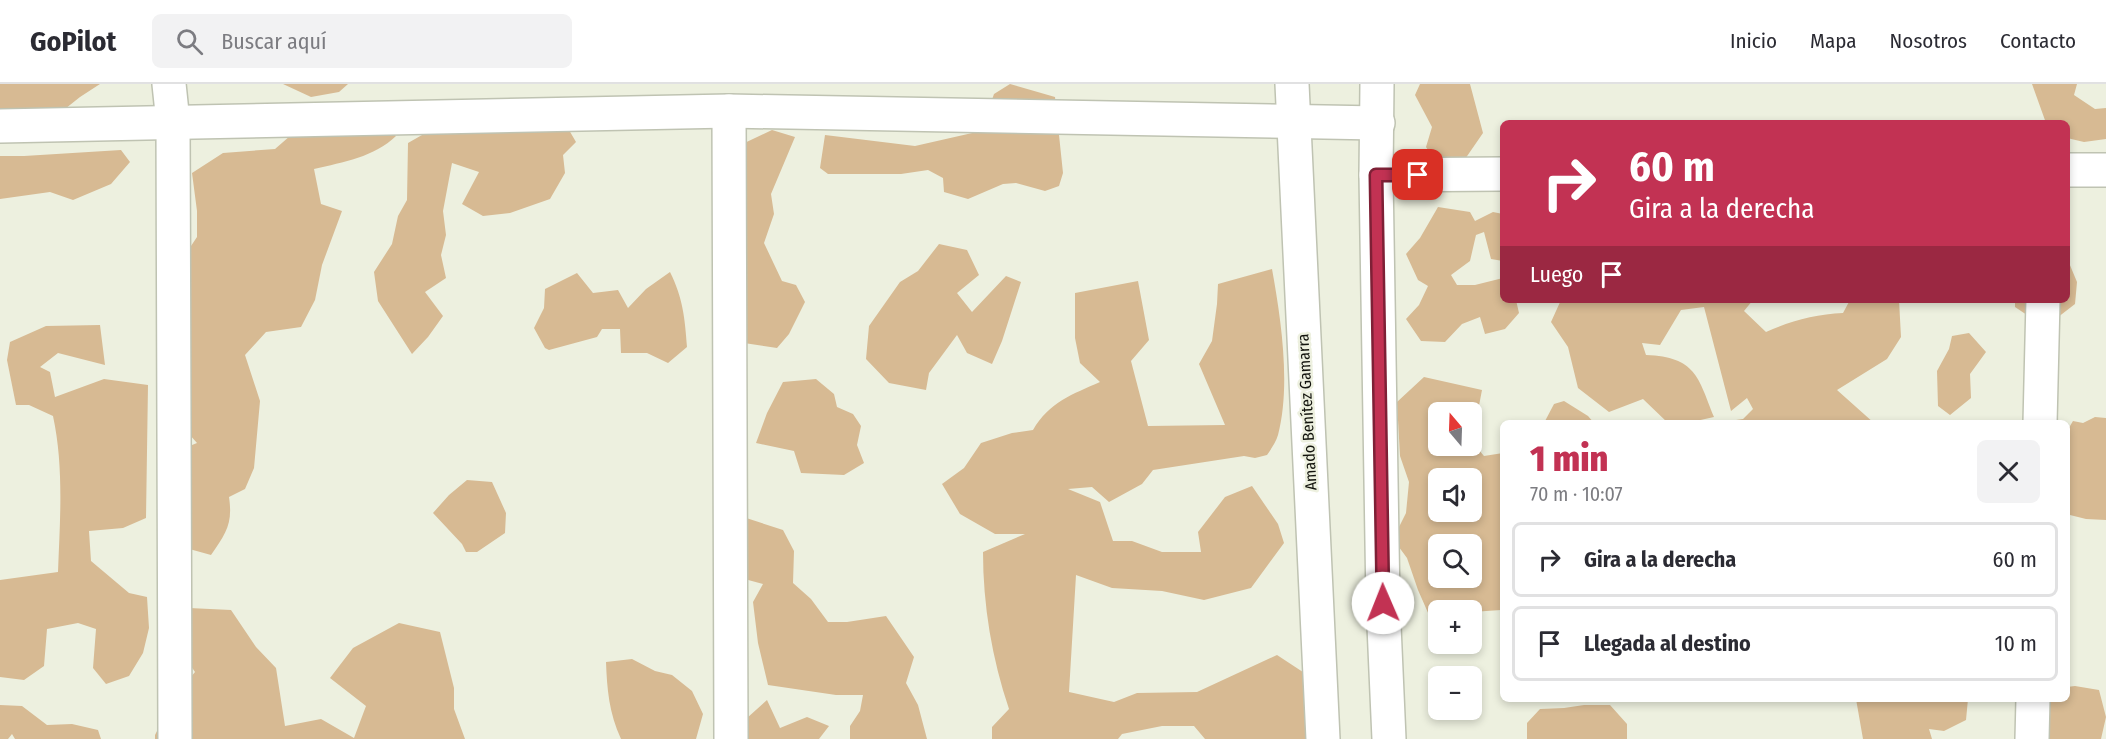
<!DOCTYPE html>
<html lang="es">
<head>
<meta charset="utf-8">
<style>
  body { margin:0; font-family:"Fira Sans Condensed",sans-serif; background:#f2f2f3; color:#2b2b33; height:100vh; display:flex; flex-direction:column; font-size:22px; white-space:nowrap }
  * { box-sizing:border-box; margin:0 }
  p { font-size:20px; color:#7c7c81 }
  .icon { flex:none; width:33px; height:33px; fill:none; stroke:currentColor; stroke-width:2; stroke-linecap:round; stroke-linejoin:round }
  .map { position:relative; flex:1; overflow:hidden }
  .panel { position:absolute; left:1500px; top:336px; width:570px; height:282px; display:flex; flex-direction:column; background:#fff; border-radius:9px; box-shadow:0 3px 9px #0003 }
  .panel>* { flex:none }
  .banner { position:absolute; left:1500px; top:36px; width:570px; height:183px; border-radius:9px; box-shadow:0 3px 9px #0003; background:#c23253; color:#fff; overflow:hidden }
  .needle { width:39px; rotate:341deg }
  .tools { position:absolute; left:1428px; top:318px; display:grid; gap:12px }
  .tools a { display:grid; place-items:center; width:54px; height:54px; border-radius:9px; background:#fff; box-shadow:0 3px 9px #0003; font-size:30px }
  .pin { position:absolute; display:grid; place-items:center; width:51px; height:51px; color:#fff; margin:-26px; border-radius:12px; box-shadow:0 3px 9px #0006 }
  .me { position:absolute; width:66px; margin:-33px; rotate:359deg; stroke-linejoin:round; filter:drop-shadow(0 0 4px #0008) }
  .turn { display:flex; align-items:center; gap:21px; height:126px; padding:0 30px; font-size:27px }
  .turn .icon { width:78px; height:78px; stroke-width:2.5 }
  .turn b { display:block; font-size:42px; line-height:51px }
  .then { display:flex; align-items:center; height:57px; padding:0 30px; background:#0003; gap:12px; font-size:22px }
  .round { display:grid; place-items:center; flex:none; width:63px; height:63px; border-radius:9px; background:#f2f2f3 }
  .head { display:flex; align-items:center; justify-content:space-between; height:102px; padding:0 30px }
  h1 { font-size:36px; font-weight:800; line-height:45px; color:#c23253 }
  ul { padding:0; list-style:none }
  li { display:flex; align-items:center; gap:18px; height:75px; margin:0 12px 9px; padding:0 18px; border:3px solid #e1e1e2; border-radius:9px }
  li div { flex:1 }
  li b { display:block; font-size:22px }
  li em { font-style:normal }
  header { display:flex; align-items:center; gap:36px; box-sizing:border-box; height:84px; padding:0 30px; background:#fff; border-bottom:2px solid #e1e1e2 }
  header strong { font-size:28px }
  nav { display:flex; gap:33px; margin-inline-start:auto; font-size:21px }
  .search { width:420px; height:54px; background:#f2f2f3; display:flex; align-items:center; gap:15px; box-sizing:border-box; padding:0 21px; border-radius:9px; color:#7c7c81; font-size:22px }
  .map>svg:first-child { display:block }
</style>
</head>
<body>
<header>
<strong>GoPilot</strong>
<div class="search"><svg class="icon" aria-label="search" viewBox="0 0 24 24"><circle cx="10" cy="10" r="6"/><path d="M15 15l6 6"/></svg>Buscar aquí</div>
<nav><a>Inicio</a><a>Mapa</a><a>Nosotros</a><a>Contacto</a></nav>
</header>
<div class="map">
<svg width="2106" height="655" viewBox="0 0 2106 655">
  <rect width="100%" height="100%" fill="#edf0df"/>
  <g fill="#d7ba93" fill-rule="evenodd">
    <path d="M 0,0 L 100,0 L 80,13 L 36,48 L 0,24 Z"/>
    <path d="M 283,0 L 348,0 L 339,8 L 311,13 Z"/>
    <path d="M 1010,0 L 1055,13 L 1063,89 L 1059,102 L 1045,107 L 1016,99 L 1003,100 L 968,115 L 944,108 L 943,94 L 928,86 L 901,90 L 828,90 L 820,84 L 825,51 L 915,62 L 981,47 L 994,10 Z"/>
    <path d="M 1420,0 L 1470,0 L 1483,49 L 1463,78 L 1432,72 L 1426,63 L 1432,43 L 1415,11 Z"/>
    <path d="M 2032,0 L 2077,0 L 2074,11 L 2095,25 L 2106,24 L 2106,55 L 2084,58 L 2067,54 L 2067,39 L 2046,39 Z"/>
    <path d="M 313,32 L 377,39 L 396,52 C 374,73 344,78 314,85 L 321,120 L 342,127 L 322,181 L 315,216 L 301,243 L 266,248 L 245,271 L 260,317 L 254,384 L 245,405 L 229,413 C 233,440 226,449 211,471 L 175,461 L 188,441 L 191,413 L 177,367 L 197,359 L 159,316 L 169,195 L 197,153 L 197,127 L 192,89 L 223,69 L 275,65 Z"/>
    <path d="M 569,46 L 576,58 L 563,71 L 565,89 L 550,115 L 510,129 L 483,132 L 462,120 L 479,88 L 452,79 L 443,127 L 446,151 L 441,171 L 446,194 L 425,208 L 443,232 L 428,253 L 412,270 L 378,217 L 374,188 L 392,160 L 398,132 L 407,116 L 408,59 L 429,47 Z"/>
    <path d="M 772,46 L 795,53 L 771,110 L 774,130 L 764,159 L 782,197 L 796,201 L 805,218 L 789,250 L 777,264 L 744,259 L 736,140 L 712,113 L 717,80 L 736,63 Z"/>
    <path d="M 121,66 L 130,78 L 111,100 L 73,116 L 50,108 L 0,115 L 0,72 L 24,72 Z"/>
    <path d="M 1438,123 L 1470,128 L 1475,137 L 1493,128 L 1503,130 L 1503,177 L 1491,175 L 1484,148 L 1476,151 L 1470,177 L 1451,191 L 1457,201 L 1475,201 L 1503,194 L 1503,216 L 1516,216 L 1519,229 L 1505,245 L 1485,250 L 1480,233 L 1462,240 L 1445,258 L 1421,257 L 1406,235 L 1419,221 L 1428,202 L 1418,196 L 1406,170 L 1420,154 Z"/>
    <path d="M 939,160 L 967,166 L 979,191 L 957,209 L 972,228 L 1006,192 L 1021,198 L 1002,257 L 992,280 L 967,269 L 957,251 L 929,289 L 926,306 L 889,299 L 866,275 L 869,242 L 900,198 L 918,187 Z"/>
    <path d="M 2067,174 L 2077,198 L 2075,220 L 2053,237 L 2033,235 L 2015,223 L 2015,216 L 2067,216 Z"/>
    <path d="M 1272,185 C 1281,235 1291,301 1278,351 C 1276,358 1271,365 1267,371 L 1255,374 L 1244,372 L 1153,386 L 1142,400 L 1109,418 L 1092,403 L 1068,405 L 1100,418 L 1113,457 L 1132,457 L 1162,468 L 1201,468 L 1198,448 L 1225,413 L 1252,402 L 1278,440 L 1284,459 L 1251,504 L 1204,516 L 1162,507 L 1112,504 L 1076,491 L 1069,608 L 1114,618 L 1137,609 L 1197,608 L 1277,571 L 1312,594 L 1310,655 L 1205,655 L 1194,642 L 1162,642 L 1122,650 L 1118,655 L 992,655 L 992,643 L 1009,625 C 992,575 983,521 983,468 L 1025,450 L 995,450 L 960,430 L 942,400 L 964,384 L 981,359 L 1012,349 L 1033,346 C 1049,318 1073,310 1100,298 L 1080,279 L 1075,254 L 1075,209 L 1138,197 L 1149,256 L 1131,277 L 1148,342 L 1225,341 L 1199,280 L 1212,257 L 1217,220 L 1218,200 Z"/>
    <path d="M 670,188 C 683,214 685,235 687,263 L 668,279 L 647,269 L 621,269 L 620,245 L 602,245 L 597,253 L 549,266 L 545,264 L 534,244 L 544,224 L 545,205 L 577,189 L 593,209 L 618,206 L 628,224 L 646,205 Z"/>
    <path d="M 1561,216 L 1753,216 L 1744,227 L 1766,248 C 1790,237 1816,230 1843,229 L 1850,216 L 1899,216 L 1901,253 L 1887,275 L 1837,306 L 1874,339 L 1715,339 L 1743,335 L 1753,325 L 1747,314 L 1731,327 L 1704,223 L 1681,226 L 1660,261 L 1642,259 L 1646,271 C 1696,273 1698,293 1714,333 L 1687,339 L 1668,339 L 1643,315 L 1609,328 L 1578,304 L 1568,263 L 1551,238 Z"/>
    <path d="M 100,241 L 105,281 L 58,269 L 40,283 L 50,288 L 55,313 L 104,295 L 148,301 L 146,434 L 123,444 L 89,447 L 91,477 L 129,509 L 147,513 L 149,544 L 143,569 L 129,592 L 106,600 L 93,584 L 96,545 L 78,539 L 47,545 L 44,582 L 24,596 L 0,593 L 0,496 L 58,488 C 60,436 64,383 53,332 L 29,321 L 16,321 L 7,276 L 10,258 L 46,242 Z"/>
    <path d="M 1969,249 L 1986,268 L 1970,290 L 1971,314 L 1950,331 L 1938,322 L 1937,287 L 1949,265 L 1952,252 Z"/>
    <path d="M 1424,293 L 1482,306 L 1472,358 L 1484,372 L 1503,369 L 1503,525 L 1501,526 L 1472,528 L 1472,526 L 1438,526 L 1438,530 L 1429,531 L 1418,506 L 1407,474 L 1393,455 L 1406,429 L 1409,398 L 1400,372 L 1397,318 ZM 1438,328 L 1472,328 L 1472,362 L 1438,362 ZM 1438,394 L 1472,394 L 1472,428 L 1438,428 ZM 1438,460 L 1472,460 L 1472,494 L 1438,494 Z"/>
    <path d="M 816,295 L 834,310 L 837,323 L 853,330 L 861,342 L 857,361 L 864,379 L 844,391 L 801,389 L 794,367 L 756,359 L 767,329 L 783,298 Z"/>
    <path d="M 1564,317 L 1588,332 L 1594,339 L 1544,339 L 1554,320 Z"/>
    <path d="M 2095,333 L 2106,334 L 2106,436 L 2086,435 L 2070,431 L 2070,459 L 2067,456 L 2067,347 L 2073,337 L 2083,339 Z"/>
    <path d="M 467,396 L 492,398 L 506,429 L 505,449 L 477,468 L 466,468 L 462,460 L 433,429 L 449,411 Z"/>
    <path d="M 737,431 L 783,446 L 794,467 L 793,499 L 811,515 L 828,538 L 847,538 L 886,532 L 914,573 L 906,599 L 918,621 L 927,655 L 850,655 L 850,642 L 860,627 L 863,611 L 836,611 L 768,601 L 758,559 L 753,518 L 763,500 L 726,490 Z"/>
    <path d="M 189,524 L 231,526 L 256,563 L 276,584 L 285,642 L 321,635 L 354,654 L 366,622 L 330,594 L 353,564 L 399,539 L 440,548 L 454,604 L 454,625 L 465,655 L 155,655 L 155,651 L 173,615 L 195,588 L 171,552 Z"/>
    <path d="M 632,575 L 655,587 L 672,591 L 692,607 L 703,630 L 696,655 L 621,655 C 609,629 607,605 606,578 Z"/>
    <path d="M 2075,602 L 2099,606 L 2106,633 L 2101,655 L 2040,655 L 2043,615 L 2067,615 L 2067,603 Z"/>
    <path d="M 1856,615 L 1968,615 L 1966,636 L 1944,647 L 1929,645 L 1932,655 L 1863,655 Z"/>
    <path d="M 767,616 L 780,644 L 807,633 L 829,642 L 819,655 L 728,655 L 727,652 Z"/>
    <path d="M 0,621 L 22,622 L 47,641 L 72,640 L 98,646 L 101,655 L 15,655 L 12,650 L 8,655 L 0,655 Z"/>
    <path d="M 1584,621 L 1610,621 L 1627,640 L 1627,655 L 1527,655 L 1527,639 L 1540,625 L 1564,624 Z"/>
  </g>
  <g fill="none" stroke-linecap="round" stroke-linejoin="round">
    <g stroke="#bfc3b2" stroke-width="36">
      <g id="minor">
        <path d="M 169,0 L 173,38 L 175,655"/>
        <path d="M 729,27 L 731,655"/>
        <path d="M 0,42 L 729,27 L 1378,39"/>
        <path d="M 2067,86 L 2106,86"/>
        <path d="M 1376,91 L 1503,90"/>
        <path d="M 2040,339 L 2043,216"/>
        <path d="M 2032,655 L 2033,615"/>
      </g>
    </g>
    <g stroke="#bfc3b2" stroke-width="36">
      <g id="major">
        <path d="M 1292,0 L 1323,655"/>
        <path d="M 1377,0 L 1376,91 L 1383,519 L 1389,655"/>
      </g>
    </g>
    <use href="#minor" stroke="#fff" stroke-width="33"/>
    <use href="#major" stroke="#fff" stroke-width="33"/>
  </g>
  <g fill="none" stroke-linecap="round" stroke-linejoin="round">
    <g stroke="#7e2036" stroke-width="15">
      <path id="route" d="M 1383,519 L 1376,91 L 1418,91"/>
    </g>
    <use href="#route" stroke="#c23253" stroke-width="10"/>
  </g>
  <g text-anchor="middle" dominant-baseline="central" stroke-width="5" stroke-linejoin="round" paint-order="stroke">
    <g font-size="16" fill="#12130d" stroke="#edf0df">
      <text transform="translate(1307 328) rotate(-93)">Amado Benítez Gamarra</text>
    </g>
  </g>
</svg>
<div class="tools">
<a><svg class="needle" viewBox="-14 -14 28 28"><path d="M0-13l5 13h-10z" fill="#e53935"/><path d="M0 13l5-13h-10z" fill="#7c7c81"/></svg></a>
<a><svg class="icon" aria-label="sound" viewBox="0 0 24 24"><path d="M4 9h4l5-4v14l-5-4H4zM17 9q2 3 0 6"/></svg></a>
<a><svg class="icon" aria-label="search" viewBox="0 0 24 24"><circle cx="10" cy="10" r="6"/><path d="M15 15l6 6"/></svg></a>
<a>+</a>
<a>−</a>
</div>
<div class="pin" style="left:1418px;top:91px;background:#d93025"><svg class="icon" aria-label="arrive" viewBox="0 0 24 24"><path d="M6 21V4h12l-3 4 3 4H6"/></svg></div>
<svg class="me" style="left:1383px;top:519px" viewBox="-20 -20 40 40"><circle r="19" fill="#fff"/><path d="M0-13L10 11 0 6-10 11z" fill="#c23253"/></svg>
<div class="banner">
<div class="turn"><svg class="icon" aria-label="right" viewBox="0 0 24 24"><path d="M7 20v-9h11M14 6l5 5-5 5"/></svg><div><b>60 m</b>Gira a la derecha</div></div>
<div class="then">Luego<svg class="icon" aria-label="arrive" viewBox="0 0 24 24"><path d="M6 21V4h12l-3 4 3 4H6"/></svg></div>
</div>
<section class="panel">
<div class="head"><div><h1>1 min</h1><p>70 m · 10:07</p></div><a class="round"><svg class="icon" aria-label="close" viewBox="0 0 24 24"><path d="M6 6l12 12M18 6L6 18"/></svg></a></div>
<ul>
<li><svg class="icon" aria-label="right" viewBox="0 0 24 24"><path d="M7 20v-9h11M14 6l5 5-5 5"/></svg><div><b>Gira a la derecha</b></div><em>60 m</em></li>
<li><svg class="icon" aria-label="arrive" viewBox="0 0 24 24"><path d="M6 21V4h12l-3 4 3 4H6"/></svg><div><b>Llegada al destino</b></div><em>10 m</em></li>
</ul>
</section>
</div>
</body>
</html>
